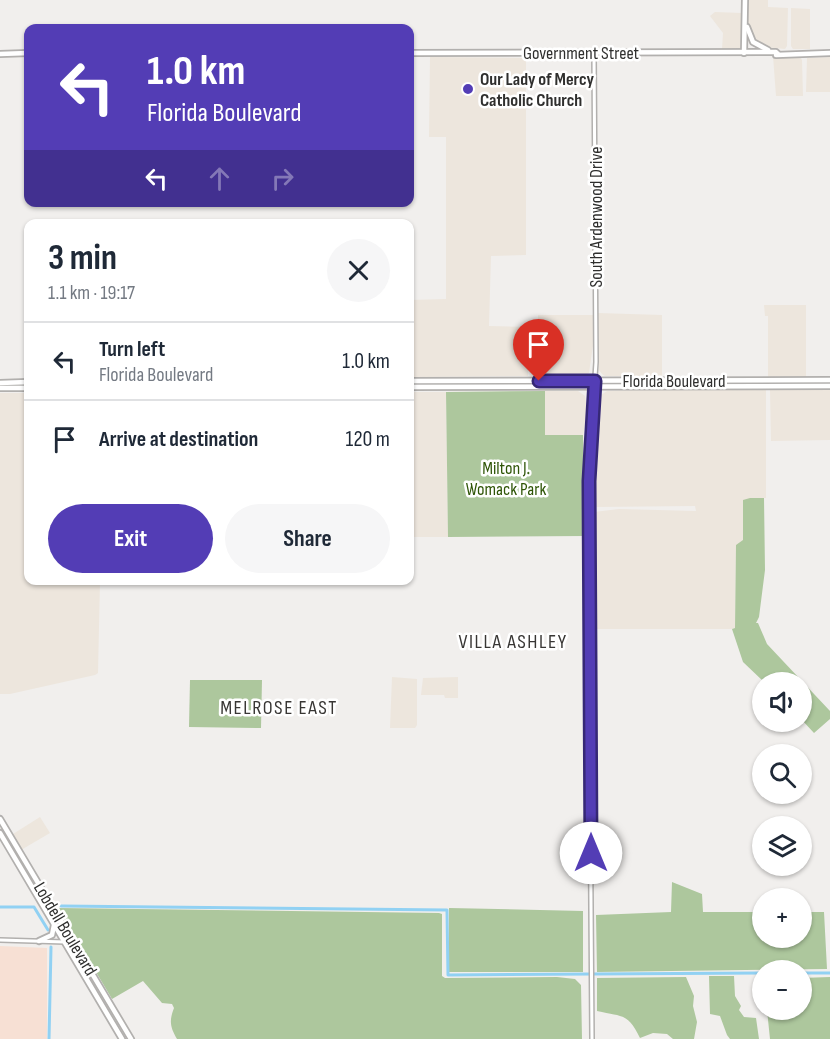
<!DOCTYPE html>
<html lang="en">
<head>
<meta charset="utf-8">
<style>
  body { margin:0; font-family:"Sofia Sans Condensed",sans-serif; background:#f6f6f7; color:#1f2937; height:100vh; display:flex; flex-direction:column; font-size:22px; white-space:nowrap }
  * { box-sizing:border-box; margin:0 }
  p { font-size:20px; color:#747a83 }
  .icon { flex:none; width:33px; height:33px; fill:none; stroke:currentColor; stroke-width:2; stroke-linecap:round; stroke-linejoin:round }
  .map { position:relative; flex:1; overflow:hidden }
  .sheet { position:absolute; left:24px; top:219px; width:390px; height:366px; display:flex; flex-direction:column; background:#fff; border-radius:12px; box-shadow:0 2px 4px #0004 }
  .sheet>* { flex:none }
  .hud { position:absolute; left:24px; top:24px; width:390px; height:183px; border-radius:12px; box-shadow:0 2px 4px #0004; background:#533db5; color:#fff; overflow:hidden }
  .tools { position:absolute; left:752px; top:672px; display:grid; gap:12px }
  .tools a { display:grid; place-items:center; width:60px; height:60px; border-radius:50%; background:#fff; box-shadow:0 2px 4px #0004; font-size:30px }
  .pin { position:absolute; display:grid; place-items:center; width:51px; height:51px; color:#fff; margin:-62px -26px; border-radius:50% 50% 50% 0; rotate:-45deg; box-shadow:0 0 6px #0007 }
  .pin .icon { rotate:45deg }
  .me { position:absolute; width:66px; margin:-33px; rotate:0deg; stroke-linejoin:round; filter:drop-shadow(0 0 4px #0008) }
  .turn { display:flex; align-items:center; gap:21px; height:126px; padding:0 24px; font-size:27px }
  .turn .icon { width:78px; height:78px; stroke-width:2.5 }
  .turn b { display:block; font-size:42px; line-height:51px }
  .lanes { display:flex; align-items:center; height:57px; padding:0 24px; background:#0003; justify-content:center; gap:30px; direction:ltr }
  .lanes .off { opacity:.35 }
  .round { display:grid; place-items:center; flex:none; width:63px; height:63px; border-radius:32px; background:#f6f6f7 }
  .overview { display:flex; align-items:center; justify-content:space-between; height:102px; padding:0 24px }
  h1 { font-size:36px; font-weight:700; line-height:45px }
  .button { display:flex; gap:12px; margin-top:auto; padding:12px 24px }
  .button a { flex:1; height:69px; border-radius:36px; background:#533db5; color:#fff; font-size:24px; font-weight:700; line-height:69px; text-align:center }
  .button a+a { background:#f6f6f7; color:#1f2937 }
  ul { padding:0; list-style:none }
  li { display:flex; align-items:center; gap:18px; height:78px; padding:0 24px; border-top:2px solid #e0e1e3 }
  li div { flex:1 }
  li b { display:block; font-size:22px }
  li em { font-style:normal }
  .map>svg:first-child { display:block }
</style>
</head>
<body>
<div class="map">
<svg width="830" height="1039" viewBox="0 0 830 1039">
  <rect width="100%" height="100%" fill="#f1efed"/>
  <g fill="#ede6dd">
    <path d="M 748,0 L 768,0 L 768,7 L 788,8 L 787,46 L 785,49 L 763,47 L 753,39 L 748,29 Z"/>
    <path d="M 791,8 L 810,9 L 810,49 L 793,49 L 791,46 Z"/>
    <path d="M 715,12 L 742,13 L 740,48 L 731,51 L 722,49 L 723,33 L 710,16 Z"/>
    <path d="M 773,56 L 799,56 L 802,60 L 803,96 L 776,96 Z"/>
    <path d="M 430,57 L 526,58 L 526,255 L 491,256 L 489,326 L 528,327 L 528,376 L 410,377 L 410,300 L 446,299 L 446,137 L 429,137 Z"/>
    <path d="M 830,57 L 830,92 L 806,92 L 807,58 Z"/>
    <path d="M 764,305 L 806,305 L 806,380 L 768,380 L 768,316 L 765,316 Z"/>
    <path d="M 598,313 L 662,315 L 662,376 L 605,376 L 602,374 L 599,370 Z"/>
    <path d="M 538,315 L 593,315 L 593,345 L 589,373 L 584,376 L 538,376 Z"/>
    <path d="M 632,390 L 766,390 L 766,498 L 750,498 L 743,516 L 743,541 L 736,546 L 735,628 L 732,629 L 593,629 L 594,512 L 619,509 L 696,511 L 695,506 L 596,507 L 593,504 L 593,443 L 597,400 L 601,395 L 607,391 Z"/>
    <path d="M 770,390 L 830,390 L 830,440 L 771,441 Z"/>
    <path d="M 545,391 L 578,391 L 585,396 L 587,410 L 583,435 L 545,435 Z"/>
    <path d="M 410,392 L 446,392 L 448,537 L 410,537 Z"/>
    <path d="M 0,393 L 28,393 L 28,580 L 100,581 L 98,673 L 95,675 L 10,694 L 0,694 Z"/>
    <path d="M 392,677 L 417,679 L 417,725 L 415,728 L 390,728 Z"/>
    <path d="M 458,677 L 458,698 L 445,698 L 444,695 L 421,695 L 423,678 Z"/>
    <path d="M 40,817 L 50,833 L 21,850 L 13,834 Z"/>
  </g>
  <path fill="#f7e0d4" d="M 0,946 L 47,948 L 47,1039 L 0,1039 Z"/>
  <g fill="#adc79d">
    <path d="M 545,391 L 545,435 L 583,435 L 585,536 L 448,537 L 446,392 Z"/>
    <path d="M 750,498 L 764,498 L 765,570 L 759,617 L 756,623 L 758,623 L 767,644 L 830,711 L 830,719 L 814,733 L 801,719 L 801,682 L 764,682 L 743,662 L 732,629 L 735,628 L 736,545 L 743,540 L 743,500 Z"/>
    <path d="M 190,680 L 262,680 L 261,728 L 189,727 Z"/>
    <path d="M 672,882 L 702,894 L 703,912 L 762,912 L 762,938 L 801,938 L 801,912 L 824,912 L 827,969 L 597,972 L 596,915 L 671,912 Z"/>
    <path d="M 58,908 L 439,913 L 442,914 L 442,976 L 445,978 L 557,977 L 575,979 L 581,985 L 582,1039 L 177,1039 C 170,1027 169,1021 174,1008 L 172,1004 L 162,1003 L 143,981 L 112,999 Z"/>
    <path d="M 449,908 L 583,911 L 583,972 L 449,972 Z"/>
    <path d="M 709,976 L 734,976 L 735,996 L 741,1006 L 739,1010 L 744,1017 L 756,1018 L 759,1039 L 730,1039 L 727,1035 L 720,1016 L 710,1014 Z"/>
    <path d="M 686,977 L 694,996 L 693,1006 L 697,1022 L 694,1039 L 673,1039 L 667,1034 L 653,1033 L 640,1038 C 628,1013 623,1017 597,1011 L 597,978 Z"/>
    <path d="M 830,977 L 830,1039 L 770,1039 L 767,1010 L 801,1010 L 801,978 Z"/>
  </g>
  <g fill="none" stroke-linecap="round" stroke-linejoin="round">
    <g stroke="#91d1f3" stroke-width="3">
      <path d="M 61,906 L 447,910 L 448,975 L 762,973"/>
      <path d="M 0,907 L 34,907 L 48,930"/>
      <path d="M 801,973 L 830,973"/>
      <path d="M 49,1039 L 51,947"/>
    </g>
    <g stroke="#b2b0ae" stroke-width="6">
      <g id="minor">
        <path d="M 0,940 L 65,942 L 71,939"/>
        <path d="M 592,1039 L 588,509 L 589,466 L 596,362 L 594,53"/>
      </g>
    </g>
    <g stroke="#b2b0ae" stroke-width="8">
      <g id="major">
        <path d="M 747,27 L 753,42 L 768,50"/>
        <path d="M 410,53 L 776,52 L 778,54"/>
        <path d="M 744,53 L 745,0"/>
        <path d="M 0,54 L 28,53"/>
        <path d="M 776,55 L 830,53"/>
        <path d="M 410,381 L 830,380"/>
        <path d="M 0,383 L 28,382"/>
        <path d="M 410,387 L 830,386"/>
        <path d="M 0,388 L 28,388"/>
        <path d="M 0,819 L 131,1039"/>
        <path d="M 0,833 L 122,1039"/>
        <path d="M 39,941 L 52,935 L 54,925"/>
      </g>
    </g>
    <use href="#minor" stroke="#fff" stroke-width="3"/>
    <use href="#major" stroke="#fff" stroke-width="4.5"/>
  </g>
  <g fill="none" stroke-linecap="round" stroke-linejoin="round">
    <g stroke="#362876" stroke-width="15">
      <path id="route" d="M 539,381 L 595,381 L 589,481 L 591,853"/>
    </g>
    <use href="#route" stroke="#533db5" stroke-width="10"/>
  </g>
  <circle fill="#533db5" stroke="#fff" stroke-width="2" cx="468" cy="89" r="6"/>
  <g text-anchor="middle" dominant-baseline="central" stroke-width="5" stroke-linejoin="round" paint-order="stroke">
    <g font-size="18" fill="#2f2f2e" stroke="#fff">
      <text x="581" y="53">Government Street</text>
      <text transform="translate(596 217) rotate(-90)">South Ardenwood Drive</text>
      <text x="674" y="381">Florida Boulevard</text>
      <text transform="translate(65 929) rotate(59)">Lobdell Boulevard</text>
    </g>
    <g font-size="18" font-weight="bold" fill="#2f2f2e" stroke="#fff" text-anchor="start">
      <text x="480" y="79">Our Lady of Mercy<tspan x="480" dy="21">Catholic Church</tspan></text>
    </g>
    <g font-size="18" fill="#2f5507" stroke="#fff">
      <text x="506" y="468">Milton J.<tspan x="506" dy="21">Womack Park</tspan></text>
    </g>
    <g font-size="20" letter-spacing="1.5" fill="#383634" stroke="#fff">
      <text x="513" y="642">VILLA ASHLEY</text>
      <text x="279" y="708">MELROSE EAST</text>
    </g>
  </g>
</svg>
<div class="tools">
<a><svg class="icon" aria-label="sound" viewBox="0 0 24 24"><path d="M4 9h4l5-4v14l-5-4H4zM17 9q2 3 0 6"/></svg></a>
<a><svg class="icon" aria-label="search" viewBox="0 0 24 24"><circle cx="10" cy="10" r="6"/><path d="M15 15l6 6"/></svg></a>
<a><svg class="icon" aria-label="layers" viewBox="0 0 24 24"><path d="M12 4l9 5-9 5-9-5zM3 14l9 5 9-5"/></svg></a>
<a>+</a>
<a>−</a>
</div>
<div class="pin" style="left:539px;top:381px;background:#d93025"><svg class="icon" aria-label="arrive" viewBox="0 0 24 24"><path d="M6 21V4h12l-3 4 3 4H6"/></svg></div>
<svg class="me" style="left:591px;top:853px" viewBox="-20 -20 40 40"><circle r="19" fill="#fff"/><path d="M0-13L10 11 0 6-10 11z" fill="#533db5"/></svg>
<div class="hud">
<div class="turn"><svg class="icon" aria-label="left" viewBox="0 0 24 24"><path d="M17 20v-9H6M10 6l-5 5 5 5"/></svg><div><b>1.0 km</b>Florida Boulevard</div></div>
<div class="lanes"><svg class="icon" aria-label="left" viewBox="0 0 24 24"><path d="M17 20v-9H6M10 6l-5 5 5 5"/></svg><svg class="icon off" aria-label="ahead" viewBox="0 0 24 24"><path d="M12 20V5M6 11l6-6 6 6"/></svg><svg class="icon off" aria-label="right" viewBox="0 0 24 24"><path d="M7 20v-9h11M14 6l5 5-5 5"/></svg></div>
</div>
<section class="sheet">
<div class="overview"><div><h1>3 min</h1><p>1.1 km · 19:17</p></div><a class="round"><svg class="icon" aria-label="close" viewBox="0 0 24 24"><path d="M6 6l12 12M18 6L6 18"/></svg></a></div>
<ul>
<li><svg class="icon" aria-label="left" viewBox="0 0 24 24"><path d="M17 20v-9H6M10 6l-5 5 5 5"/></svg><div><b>Turn left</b><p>Florida Boulevard</p></div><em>1.0 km</em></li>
<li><svg class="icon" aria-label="arrive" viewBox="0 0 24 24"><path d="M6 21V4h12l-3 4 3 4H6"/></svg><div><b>Arrive at destination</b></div><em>120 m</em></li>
</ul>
<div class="button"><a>Exit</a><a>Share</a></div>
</section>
</div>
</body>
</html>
